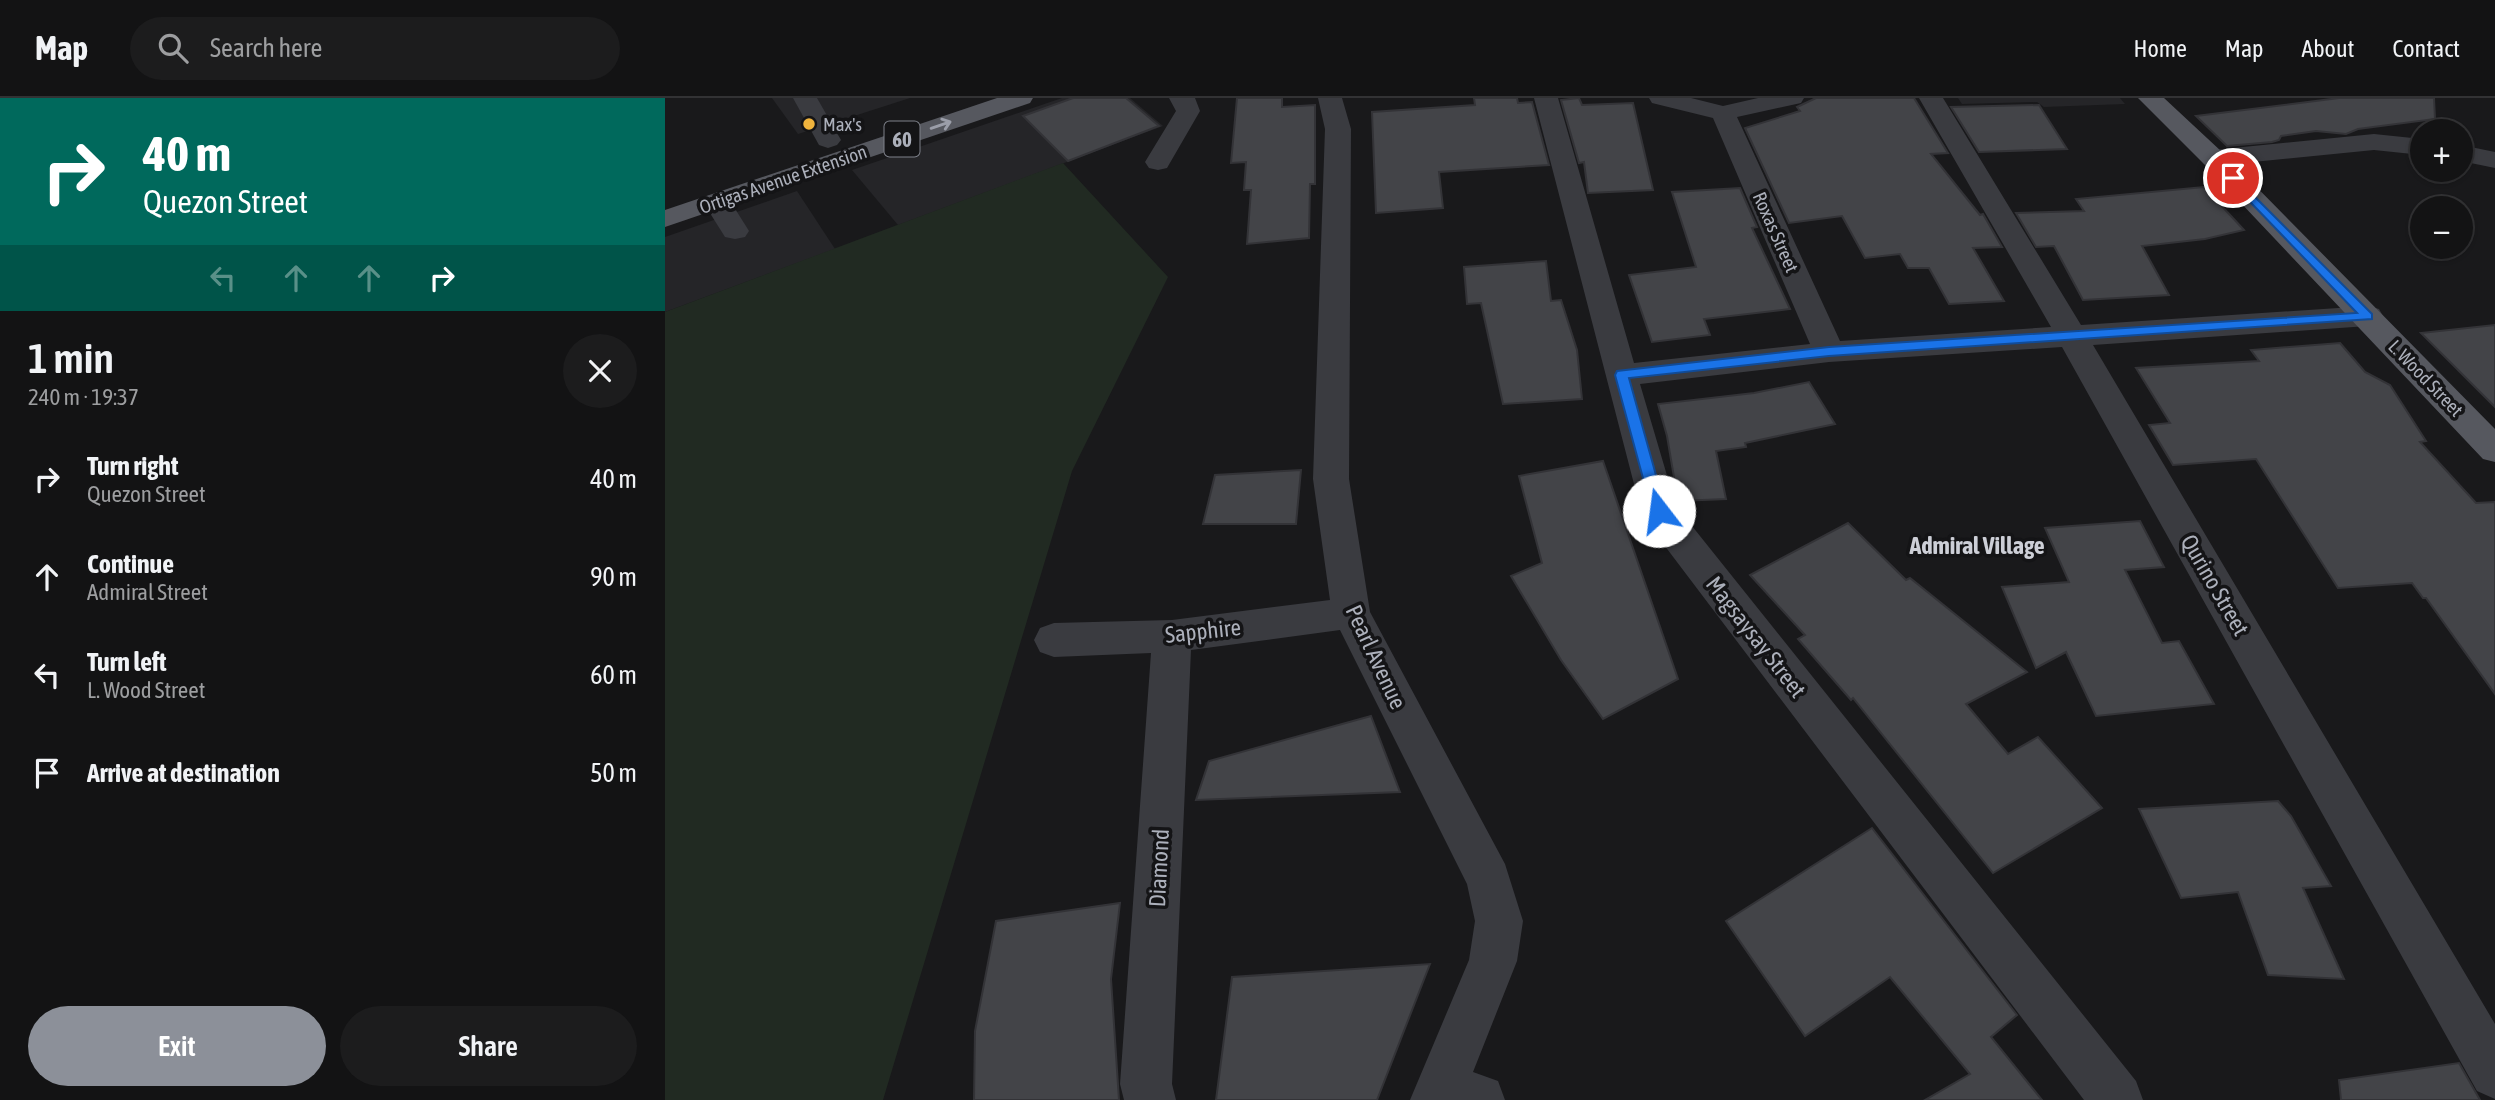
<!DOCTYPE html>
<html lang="en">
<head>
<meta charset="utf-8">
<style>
  body { margin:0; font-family:"Asap Condensed",sans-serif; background:#1c1c1d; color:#f1f3f6; height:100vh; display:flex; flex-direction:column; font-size:26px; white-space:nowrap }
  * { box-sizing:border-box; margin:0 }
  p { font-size:23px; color:#9d9ea0 }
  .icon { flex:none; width:38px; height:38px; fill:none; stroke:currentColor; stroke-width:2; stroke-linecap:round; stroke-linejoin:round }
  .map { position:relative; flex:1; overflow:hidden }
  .side { display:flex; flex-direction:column; background:#131314; width:665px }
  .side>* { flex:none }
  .guide { background:#00695c; color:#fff; overflow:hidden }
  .fabs { position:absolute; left:1745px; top:21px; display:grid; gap:14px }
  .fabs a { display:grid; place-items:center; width:63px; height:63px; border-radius:50%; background:#131314; box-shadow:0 2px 5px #0004,0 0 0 2px #323234; font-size:35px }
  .pin { position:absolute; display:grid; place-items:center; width:60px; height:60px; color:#fff; margin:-30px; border:4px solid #fff; border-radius:50%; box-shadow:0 2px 7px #0007 }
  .me { position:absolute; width:77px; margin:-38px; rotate:345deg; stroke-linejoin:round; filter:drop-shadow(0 0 5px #0008) }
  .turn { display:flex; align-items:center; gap:24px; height:147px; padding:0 28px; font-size:32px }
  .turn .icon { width:91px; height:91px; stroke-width:2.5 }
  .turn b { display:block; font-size:49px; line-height:60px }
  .lanes { display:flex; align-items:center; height:66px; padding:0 28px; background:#0003; justify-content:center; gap:35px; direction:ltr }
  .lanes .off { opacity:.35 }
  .round { display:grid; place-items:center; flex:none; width:74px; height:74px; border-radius:37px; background:#1c1c1d }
  .headline { display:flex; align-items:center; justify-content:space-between; height:119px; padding:0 28px }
  h1 { font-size:42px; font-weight:600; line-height:52px }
  .button { display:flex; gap:14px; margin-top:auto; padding:14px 28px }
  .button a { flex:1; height:80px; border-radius:42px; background:#8c9099; color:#fff; font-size:28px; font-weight:600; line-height:80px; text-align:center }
  .button a+a { background:#1c1c1d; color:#f1f3f6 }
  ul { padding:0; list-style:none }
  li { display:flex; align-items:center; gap:21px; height:98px; padding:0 28px }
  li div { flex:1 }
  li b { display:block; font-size:26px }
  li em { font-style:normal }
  header { display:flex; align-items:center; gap:42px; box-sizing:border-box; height:98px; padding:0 35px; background:#131314; border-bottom:2px solid #323234 }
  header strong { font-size:33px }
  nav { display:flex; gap:38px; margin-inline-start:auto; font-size:24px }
  .search { width:490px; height:63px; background:#1c1c1d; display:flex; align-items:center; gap:18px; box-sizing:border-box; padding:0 24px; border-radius:38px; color:#9d9ea0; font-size:26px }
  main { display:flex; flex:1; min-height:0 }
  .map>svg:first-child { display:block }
</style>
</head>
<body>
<header>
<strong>Map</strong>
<div class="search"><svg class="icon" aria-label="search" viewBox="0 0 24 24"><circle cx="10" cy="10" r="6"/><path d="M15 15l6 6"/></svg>Search here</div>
<nav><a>Home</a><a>Map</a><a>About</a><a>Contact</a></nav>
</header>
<main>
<section class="side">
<div class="guide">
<div class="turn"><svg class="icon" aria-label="right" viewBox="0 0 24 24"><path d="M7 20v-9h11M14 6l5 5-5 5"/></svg><div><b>40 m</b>Quezon Street</div></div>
<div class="lanes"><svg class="icon off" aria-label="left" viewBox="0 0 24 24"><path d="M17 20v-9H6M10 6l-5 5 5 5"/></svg><svg class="icon off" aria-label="ahead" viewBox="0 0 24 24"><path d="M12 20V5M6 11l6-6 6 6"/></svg><svg class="icon off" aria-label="ahead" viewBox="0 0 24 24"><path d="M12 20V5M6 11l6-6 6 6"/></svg><svg class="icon" aria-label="right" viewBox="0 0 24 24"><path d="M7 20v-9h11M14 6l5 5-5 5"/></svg></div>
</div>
<div class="headline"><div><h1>1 min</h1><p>240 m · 19:37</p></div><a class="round"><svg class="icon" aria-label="close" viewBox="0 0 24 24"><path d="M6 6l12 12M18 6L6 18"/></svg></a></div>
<ul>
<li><svg class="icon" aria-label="right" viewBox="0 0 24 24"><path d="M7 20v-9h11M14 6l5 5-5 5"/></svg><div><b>Turn right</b><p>Quezon Street</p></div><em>40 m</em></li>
<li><svg class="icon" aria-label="ahead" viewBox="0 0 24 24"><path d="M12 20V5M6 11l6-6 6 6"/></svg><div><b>Continue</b><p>Admiral Street</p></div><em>90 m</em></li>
<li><svg class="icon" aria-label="left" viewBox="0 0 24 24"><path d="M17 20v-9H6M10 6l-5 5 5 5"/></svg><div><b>Turn left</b><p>L. Wood Street</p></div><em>60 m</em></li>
<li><svg class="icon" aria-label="arrive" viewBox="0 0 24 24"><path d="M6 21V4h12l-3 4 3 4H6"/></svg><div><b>Arrive at destination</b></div><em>50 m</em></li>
</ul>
<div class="button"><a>Exit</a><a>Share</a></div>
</section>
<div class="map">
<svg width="1830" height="1002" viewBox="0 0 1830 1002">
  <rect width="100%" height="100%" fill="#19191b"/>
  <g fill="#252528">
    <path d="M 107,0 L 245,0 L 133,36 Z"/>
    <path d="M 397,0 L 465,0 L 498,28 L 233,127 L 187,72 Z"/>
    <path d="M 1293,0 L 1455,0 L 1460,6 L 1379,9 L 1372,4 L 1297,6 Z"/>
    <path d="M 132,93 L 170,151 L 0,214 L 0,139 Z"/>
  </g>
  <path fill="#212a22" d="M 398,65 L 503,179 L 407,373 L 218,1002 L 0,1002 L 0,214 Z"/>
  <g fill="#434448" stroke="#333337" stroke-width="2">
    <path d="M 408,0 L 461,0 L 494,28 L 403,63 L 358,18 Z"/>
    <path d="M 572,0 L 617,0 L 617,9 L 650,7 L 650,86 L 645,86 L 644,140 L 582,146 L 586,92 L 579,92 L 581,64 L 566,65 Z"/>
    <path d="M 809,0 L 852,0 L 853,5 L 867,4 L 884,67 L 774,74 L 778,110 L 711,115 L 707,14 L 810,7 Z"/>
    <path d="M 914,0 L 917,7 L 968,5 L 988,92 L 923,95 L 919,64 L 914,65 L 896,2 Z"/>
    <path d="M 1151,0 L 1249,0 L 1283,55 L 1266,56 L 1315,117 L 1318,116 L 1337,149 L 1308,150 L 1339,203 L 1284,206 L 1264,170 L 1243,170 L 1235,156 L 1200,160 L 1177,118 L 1124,125 L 1080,30 L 1135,13 L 1132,9 Z"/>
    <path d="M 1674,0 L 1769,0 L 1770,21 L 1693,31 L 1681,36 L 1651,33 L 1616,38 L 1614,42 L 1607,44 L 1562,48 L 1531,18 Z"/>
    <path d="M 1374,7 L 1402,51 L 1314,54 L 1286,9 Z"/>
    <path d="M 1539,89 L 1579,132 L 1540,141 L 1477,148 L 1504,197 L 1418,202 L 1389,148 L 1371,149 L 1351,115 L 1419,113 L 1411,101 Z"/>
    <path d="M 1075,90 L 1092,129 L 1087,130 L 1125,211 L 1039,221 L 1045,237 L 987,244 L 964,177 L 1031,169 L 1007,94 Z"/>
    <path d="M 881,163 L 886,203 L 896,202 L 912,252 L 917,301 L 838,306 L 816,205 L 802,206 L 799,169 Z"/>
    <path d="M 1830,227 L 1830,309 L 1756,235 Z"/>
    <path d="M 1675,245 L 1700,274 L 1725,287 L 1761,343 L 1755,344 L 1811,405 L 1830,404 L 1830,596 L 1761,500 L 1758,500 L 1747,485 L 1673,490 L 1591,361 L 1508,367 L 1484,327 L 1505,325 L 1471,270 L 1594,263 L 1586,252 Z"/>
    <path d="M 1144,284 L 1170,326 L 1080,345 L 1081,349 L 1051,353 L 1061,401 L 1013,403 L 1002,338 L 993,306 L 1089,295 Z"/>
    <path d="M 938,363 L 1013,581 L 938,621 L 896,562 L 846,478 L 877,465 L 854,378 Z"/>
    <path d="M 636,372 L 631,426 L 538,426 L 550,377 Z"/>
    <path d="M 1475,423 L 1499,469 L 1460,472 L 1497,545 L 1514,543 L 1549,606 L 1431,618 L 1401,554 L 1371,570 L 1337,489 L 1404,484 L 1380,430 Z"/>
    <path d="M 1183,425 L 1241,482 L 1245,480 L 1362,574 L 1301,606 L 1343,656 L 1373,639 L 1437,710 L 1328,775 L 1188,600 L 1186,602 L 1133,541 L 1140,537 L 1085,477 Z"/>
    <path d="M 706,618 L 735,694 L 531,702 L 544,663 Z"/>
    <path d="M 1613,703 L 1626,718 L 1666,788 L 1638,790 L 1679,881 L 1603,877 L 1573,794 L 1516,800 L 1474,711 Z"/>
    <path d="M 1207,730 L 1352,917 L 1326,939 L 1377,1002 L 1260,1002 L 1305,976 L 1225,879 L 1140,938 L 1061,823 Z"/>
    <path d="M 455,805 L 446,881 L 454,1002 L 309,1002 L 310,933 L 331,823 Z"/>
    <path d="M 765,866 L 712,1002 L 551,1002 L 567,879 Z"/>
    <path d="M 1794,965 L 1815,1002 L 1676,1002 L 1674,982 Z"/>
  </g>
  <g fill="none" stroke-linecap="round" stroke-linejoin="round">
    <g fill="#3a3b40" fill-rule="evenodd">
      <path d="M 128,0 L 152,0 L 176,42 L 172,47 L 163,50 L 154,47 Z"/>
      <path d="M 504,0 L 530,0 L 535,13 L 502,70 L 493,72 L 484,70 L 480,64 L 511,13 Z"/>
      <path d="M 653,0 L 677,0 L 686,31 L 684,381 L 705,514 L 840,766 L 858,823 L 852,863 L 808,974 L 833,983 L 840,1002 L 745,1002 L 804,862 L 810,823 L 802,786 L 675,532 L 526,552 L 507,986 L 511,1002 L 459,1002 L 455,986 L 486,555 L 389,559 L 375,554 L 369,542 L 375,530 L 389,525 L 507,522 L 665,502 L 648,381 L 660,31 Z"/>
      <path d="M 869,0 L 893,0 L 969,265 L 1145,246 L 1048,20 L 987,5 L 984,0 L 1026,0 L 1058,8 L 1093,0 L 1139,0 L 1136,5 L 1072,19 L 1175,243 L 1386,229 L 1254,0 L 1278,0 L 1416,227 L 1703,208 L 1714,211 L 1718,218 L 1714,225 L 1703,228 L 1428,247 L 1830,926 L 1830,1001 L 1812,993 L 1397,249 L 1164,264 L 975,286 L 1011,408 L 1471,983 L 1478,1002 L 1419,1002 L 981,423 L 976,413 Z"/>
      <path d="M 1709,36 L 1757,41 L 1757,57 L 1709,52 L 1548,68 L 1539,66 L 1535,60 L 1539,54 L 1548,52 Z"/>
      <path d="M 1796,47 L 1830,54 L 1830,70 L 1796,63 Z"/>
      <path d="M 52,96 L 62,98 L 84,133 L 80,139 L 70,141 L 60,139 L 38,104 L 42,98 Z"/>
    </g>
    <g fill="#56585f" fill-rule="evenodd">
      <path d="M 332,0 L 368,0 L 365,5 L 0,129 L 0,112 Z"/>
      <path d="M 1473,0 L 1499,0 L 1557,54 L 1830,331 L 1830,364 L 1818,361 L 1539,66 Z"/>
    </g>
  </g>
  <defs><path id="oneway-shaft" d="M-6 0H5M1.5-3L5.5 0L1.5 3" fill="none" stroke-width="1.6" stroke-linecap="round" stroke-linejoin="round" transform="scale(1.75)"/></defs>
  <use stroke="#9b9ea9" href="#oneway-shaft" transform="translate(276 27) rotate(-19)"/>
  <path fill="#1a73e8" stroke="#114b97" stroke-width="2" d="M 1568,77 L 1707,216 L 1707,221 L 1164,258 L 964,280 L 1001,413 L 999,417 L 988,417 L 950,277 L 952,273 L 1164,249 L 1692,215 L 1564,82 L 1562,80 Z"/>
  <circle fill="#f0b43d" stroke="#141416" stroke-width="2.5" cx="144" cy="26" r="7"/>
  <g text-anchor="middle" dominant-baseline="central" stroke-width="7" stroke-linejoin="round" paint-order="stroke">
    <g font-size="19" fill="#acb0bb" stroke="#141416" text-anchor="start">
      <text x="158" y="26">Max's</text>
    </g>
    <g font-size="19" fill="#acb0bb" stroke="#141416">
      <text transform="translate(118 81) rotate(-19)">Ortigas Avenue Extension</text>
      <text transform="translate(1111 134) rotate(66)">Roxas Street</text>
      <text transform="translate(1761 280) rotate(46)">L. Wood Street</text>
    </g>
    <rect fill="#141416" stroke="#7e818a" stroke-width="2" x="219.5" y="23.5" width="35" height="35" rx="5"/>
    <g font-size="21" font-weight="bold" fill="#acb0bb">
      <text x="237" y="41">60</text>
    </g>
    <g font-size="23" fill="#acb0bb" stroke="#141416">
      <text transform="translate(1550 487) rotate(60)">Qurino Street</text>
      <text transform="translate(538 533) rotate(-6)">Sapphire</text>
      <text transform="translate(1091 539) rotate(52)">Magsaysay Street</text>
      <text transform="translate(711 559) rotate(65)">Pearl Avenue</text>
      <text transform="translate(494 770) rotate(-87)">Diamond</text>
    </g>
    <g font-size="24" font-weight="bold" fill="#cdcfd7" stroke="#141416">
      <text x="1312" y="447">Admiral Village</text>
    </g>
  </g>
</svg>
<div class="fabs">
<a>+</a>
<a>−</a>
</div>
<div class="pin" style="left:1568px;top:80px;background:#d93025"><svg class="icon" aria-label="arrive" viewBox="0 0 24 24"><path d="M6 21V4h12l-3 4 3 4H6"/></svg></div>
<svg class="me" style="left:994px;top:413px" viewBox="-20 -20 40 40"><circle r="19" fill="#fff"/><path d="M0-13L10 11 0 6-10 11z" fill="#1a73e8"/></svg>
</div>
</main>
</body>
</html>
